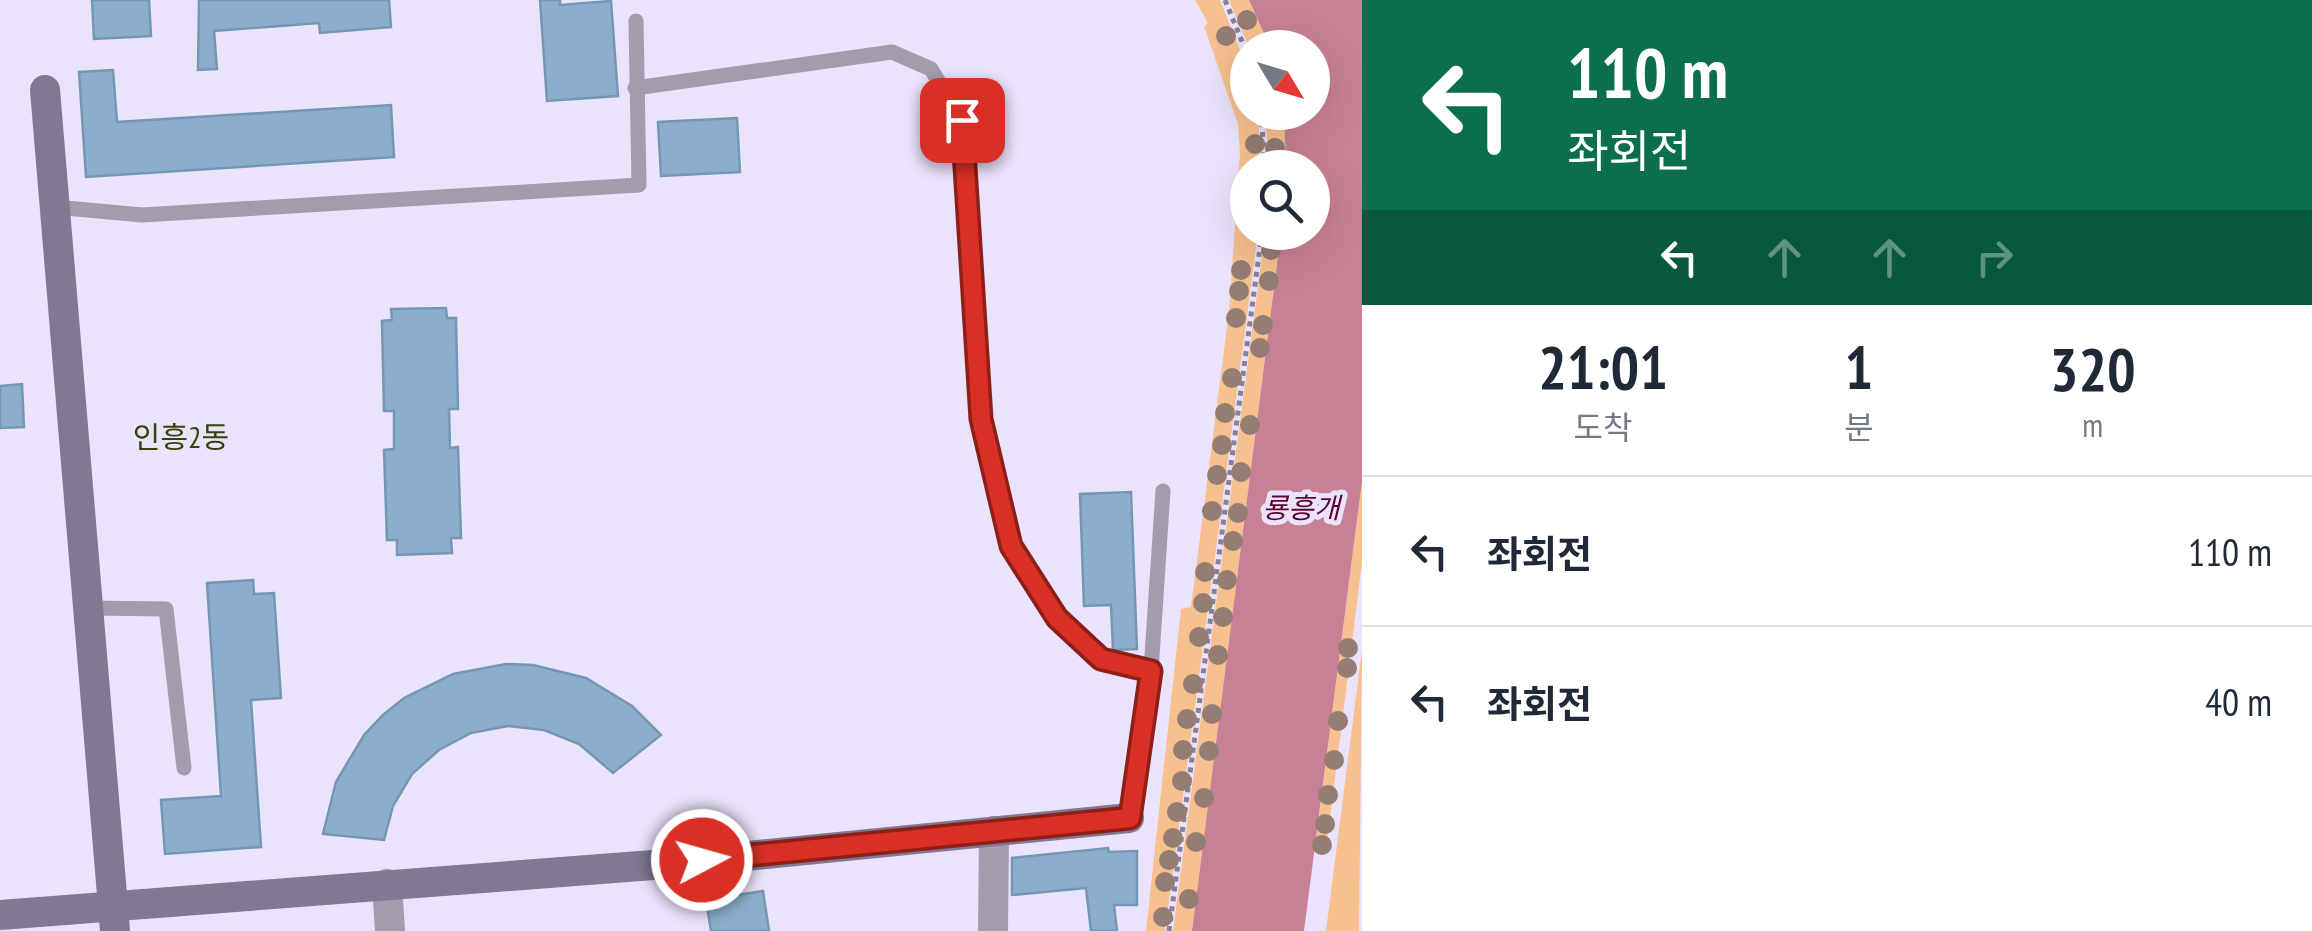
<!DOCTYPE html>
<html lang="ko">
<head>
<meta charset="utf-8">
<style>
  body { margin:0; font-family:"PT Sans Narrow","Noto Sans KR",sans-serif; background:#f2f2f3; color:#1f2937; height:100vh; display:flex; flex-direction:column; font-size:38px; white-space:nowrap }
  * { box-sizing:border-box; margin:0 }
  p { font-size:32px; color:#747a83 }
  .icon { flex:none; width:55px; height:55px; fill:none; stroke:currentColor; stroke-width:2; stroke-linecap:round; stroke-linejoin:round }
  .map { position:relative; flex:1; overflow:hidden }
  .side { display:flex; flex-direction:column; background:#fff; width:950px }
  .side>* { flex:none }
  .guide { background:#0b6e4f; color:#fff; overflow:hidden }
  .needle { width:65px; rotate:128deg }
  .tools { position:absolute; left:1230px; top:30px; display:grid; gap:20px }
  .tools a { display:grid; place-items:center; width:100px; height:100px; border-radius:50%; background:#fff; box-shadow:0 10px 40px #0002; font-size:50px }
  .pin { position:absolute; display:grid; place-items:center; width:85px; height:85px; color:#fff; margin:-42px; border-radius:20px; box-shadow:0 5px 15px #0006 }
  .me { position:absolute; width:110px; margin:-55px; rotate:84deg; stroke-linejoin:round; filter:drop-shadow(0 0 8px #0008) }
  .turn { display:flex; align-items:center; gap:35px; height:210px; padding:0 40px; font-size:45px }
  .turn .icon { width:130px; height:130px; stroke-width:2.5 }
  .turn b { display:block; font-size:70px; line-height:85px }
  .lanes { display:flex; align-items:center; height:95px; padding:0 40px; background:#0003; justify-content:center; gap:50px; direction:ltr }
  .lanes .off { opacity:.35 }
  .eta { display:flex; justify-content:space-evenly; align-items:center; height:170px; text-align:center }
  .eta b { font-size:60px; font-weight:600; line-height:70px }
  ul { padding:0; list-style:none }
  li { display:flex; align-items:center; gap:30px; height:150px; padding:0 40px; border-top:2px solid #e0e1e3 }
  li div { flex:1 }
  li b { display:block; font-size:38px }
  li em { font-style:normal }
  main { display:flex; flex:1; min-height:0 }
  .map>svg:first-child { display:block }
</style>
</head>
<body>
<main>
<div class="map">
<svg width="1362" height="931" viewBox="0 0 1362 931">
  <rect width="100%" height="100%" fill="#ebe2fb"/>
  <g fill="#f7c08f">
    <path d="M 1195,0 L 1220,0 L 1247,68 L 1248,112 L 1258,113 L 1261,167 L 1248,168 L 1248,232 L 1258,233 L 1165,931 L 1146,931 L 1181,609 L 1191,607 L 1229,312 L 1240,153 L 1238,124 L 1204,26 L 1208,23 Z"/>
    <path d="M 1229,0 L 1249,0 L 1270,47 L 1249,47 Z"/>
    <path d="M 1265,113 L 1284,113 L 1286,167 L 1269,167 Z"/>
    <path d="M 1265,233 L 1281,233 L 1192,931 L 1173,931 Z"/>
    <path d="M 1362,481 L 1362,562 L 1326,850 L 1315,848 Z"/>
    <path d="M 1362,650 L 1359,931 L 1326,931 Z"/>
  </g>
  <path fill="#c88194" d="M 1249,0 L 1362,0 L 1362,481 L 1304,931 L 1192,931 L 1281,233 L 1312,232 L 1312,168 L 1286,167 L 1284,113 L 1312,112 L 1312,48 L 1270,47 Z"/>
  <g fill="#8aaecb" stroke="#7498b4" stroke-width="2.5">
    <path d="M 92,0 L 149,0 L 151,36 L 94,39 Z"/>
    <path d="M 199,0 L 389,0 L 391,27 L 320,33 L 319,23 L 214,31 L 217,69 L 198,70 Z"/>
    <path d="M 540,0 L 560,0 L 560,5 L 611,1 L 618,96 L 547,101 Z"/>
    <path d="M 113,70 L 117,122 L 391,105 L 394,157 L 86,177 L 79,72 Z"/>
    <path d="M 737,118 L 740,172 L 661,176 L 658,122 Z"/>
    <path d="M 446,308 L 447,318 L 456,318 L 458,409 L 449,409 L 450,448 L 458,447 L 461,538 L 451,538 L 452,553 L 397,555 L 397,540 L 387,540 L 384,450 L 394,449 L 394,411 L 384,411 L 382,321 L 392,320 L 391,309 Z"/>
    <path d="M 22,384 L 24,427 L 0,428 L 0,386 Z"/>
    <path d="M 1131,492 L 1137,649 L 1113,650 L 1111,605 L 1084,606 L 1080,494 Z"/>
    <path d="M 253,580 L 254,594 L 274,593 L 281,698 L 251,700 L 261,847 L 165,854 L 161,800 L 221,796 L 207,583 Z"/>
    <path d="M 506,664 L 533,665 L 586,678 L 632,706 L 661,735 L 613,773 L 579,744 L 544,730 L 508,726 L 471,733 L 439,750 L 412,774 L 393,806 L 384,840 L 323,834 L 336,782 L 364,735 L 383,715 L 404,698 L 453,674 Z"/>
    <path d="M 1108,848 L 1109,852 L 1137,851 L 1137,905 L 1114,905 L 1117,931 L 1091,931 L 1086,888 L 1012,895 L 1012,858 Z"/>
    <path d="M 763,891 L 769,931 L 711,931 L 706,900 Z"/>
  </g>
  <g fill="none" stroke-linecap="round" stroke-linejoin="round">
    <g stroke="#888195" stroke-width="5" stroke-dasharray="5 5" stroke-linecap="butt">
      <path d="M 1225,0 L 1248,56"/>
      <path d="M 1261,112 L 1265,168"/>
      <path d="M 1169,931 L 1262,232"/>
    </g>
    <g stroke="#a29cad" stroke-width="15">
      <path d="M 635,88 L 892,52 L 931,69 L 962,120 L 981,419 L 1011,547 L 1057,618 L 1101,659 L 1151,671"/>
      <path d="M 55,207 L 142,215 L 639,185 L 636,21"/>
      <path d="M 90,608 L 166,609 L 184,768"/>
      <path d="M 1129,818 L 1151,671 L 1163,491"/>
    </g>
    <g stroke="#a29cad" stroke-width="30">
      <path d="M 387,884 L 390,931"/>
      <path d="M 993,931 L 994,831"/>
    </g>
    <g stroke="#817891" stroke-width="30">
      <path d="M 45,90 L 115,931"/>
      <path d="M 0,915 L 666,864 L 1129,818"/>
    </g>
  </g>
  <g fill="#947d72">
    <circle cx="1247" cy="20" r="10"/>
    <circle cx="1226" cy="36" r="10"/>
    <circle cx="1255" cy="144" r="10"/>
    <circle cx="1275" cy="148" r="10"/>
    <circle cx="1271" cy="250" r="10"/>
    <circle cx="1241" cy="270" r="10"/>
    <circle cx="1269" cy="281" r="10"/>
    <circle cx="1239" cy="291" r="10"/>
    <circle cx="1236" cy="318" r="10"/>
    <circle cx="1263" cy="325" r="10"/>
    <circle cx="1260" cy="348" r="10"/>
    <circle cx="1232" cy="378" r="10"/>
    <circle cx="1225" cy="413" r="10"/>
    <circle cx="1250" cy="425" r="10"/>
    <circle cx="1222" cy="445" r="10"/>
    <circle cx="1241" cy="472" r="10"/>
    <circle cx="1217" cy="475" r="10"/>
    <circle cx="1212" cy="511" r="10"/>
    <circle cx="1238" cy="513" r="10"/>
    <circle cx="1233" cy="541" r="10"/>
    <circle cx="1205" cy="572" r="10"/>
    <circle cx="1227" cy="580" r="10"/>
    <circle cx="1203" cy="603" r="10"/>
    <circle cx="1223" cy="617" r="10"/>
    <circle cx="1199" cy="637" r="10"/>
    <circle cx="1348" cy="648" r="10"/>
    <circle cx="1218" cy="655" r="10"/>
    <circle cx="1347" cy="668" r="10"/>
    <circle cx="1193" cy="684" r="10"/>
    <circle cx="1212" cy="714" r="10"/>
    <circle cx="1187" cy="719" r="10"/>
    <circle cx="1338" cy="721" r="10"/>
    <circle cx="1183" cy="750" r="10"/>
    <circle cx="1209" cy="751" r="10"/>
    <circle cx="1334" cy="760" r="10"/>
    <circle cx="1182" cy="781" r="10"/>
    <circle cx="1328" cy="795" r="10"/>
    <circle cx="1204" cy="798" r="10"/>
    <circle cx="1177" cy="812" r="10"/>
    <circle cx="1325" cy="824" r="10"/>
    <circle cx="1173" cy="838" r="10"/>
    <circle cx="1196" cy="842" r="10"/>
    <circle cx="1322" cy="845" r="10"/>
    <circle cx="1169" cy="860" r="10"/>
    <circle cx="1165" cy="882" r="10"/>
    <circle cx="1189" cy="899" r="10"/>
    <circle cx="1163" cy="917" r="10"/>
  </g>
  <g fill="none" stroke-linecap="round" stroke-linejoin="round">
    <g stroke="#8d1f18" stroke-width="25">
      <path id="route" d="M 702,860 L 1130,818 L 1151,671 L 1101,659 L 1057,618 L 1011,546 L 981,419 L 962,120"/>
    </g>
    <use href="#route" stroke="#d93025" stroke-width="18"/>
  </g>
  <g text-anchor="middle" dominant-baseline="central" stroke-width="10" stroke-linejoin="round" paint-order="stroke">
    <g font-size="28" font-style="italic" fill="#5c032b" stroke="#ebe2fb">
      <text x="1301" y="507">룡흥개</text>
    </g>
    <g font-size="30" fill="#354209" stroke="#ebe2fb">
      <text x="181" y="436">인흥2동</text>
    </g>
  </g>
</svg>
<div class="tools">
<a><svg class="needle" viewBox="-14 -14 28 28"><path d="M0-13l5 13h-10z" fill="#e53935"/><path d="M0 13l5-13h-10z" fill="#747a83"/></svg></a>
<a><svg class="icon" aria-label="search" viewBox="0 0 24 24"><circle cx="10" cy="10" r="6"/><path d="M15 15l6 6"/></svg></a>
</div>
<div class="pin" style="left:962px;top:120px;background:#d93025"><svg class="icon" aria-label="arrive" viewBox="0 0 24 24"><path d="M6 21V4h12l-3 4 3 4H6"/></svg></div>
<svg class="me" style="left:702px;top:860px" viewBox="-20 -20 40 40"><circle r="17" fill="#d93025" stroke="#fff" stroke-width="3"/><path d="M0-11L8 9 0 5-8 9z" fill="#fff"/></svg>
</div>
<section class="side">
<div class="guide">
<div class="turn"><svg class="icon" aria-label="left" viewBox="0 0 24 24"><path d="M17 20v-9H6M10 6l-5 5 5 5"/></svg><div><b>110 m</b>좌회전</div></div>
<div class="lanes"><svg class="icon" aria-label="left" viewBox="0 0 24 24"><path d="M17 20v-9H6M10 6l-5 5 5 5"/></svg><svg class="icon off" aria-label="ahead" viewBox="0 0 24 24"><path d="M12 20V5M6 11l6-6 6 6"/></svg><svg class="icon off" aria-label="ahead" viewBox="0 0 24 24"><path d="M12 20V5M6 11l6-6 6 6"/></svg><svg class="icon off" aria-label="right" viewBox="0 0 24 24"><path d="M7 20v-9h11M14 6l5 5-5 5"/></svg></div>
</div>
<div class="eta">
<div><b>21:01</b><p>도착</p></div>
<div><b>1</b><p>분</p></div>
<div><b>320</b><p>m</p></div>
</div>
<ul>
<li><svg class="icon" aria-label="left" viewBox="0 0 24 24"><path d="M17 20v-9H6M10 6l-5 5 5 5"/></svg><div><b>좌회전</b></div><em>110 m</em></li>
<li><svg class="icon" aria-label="left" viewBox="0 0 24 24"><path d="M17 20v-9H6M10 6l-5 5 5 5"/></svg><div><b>좌회전</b></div><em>40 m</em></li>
</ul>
</section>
</main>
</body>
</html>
